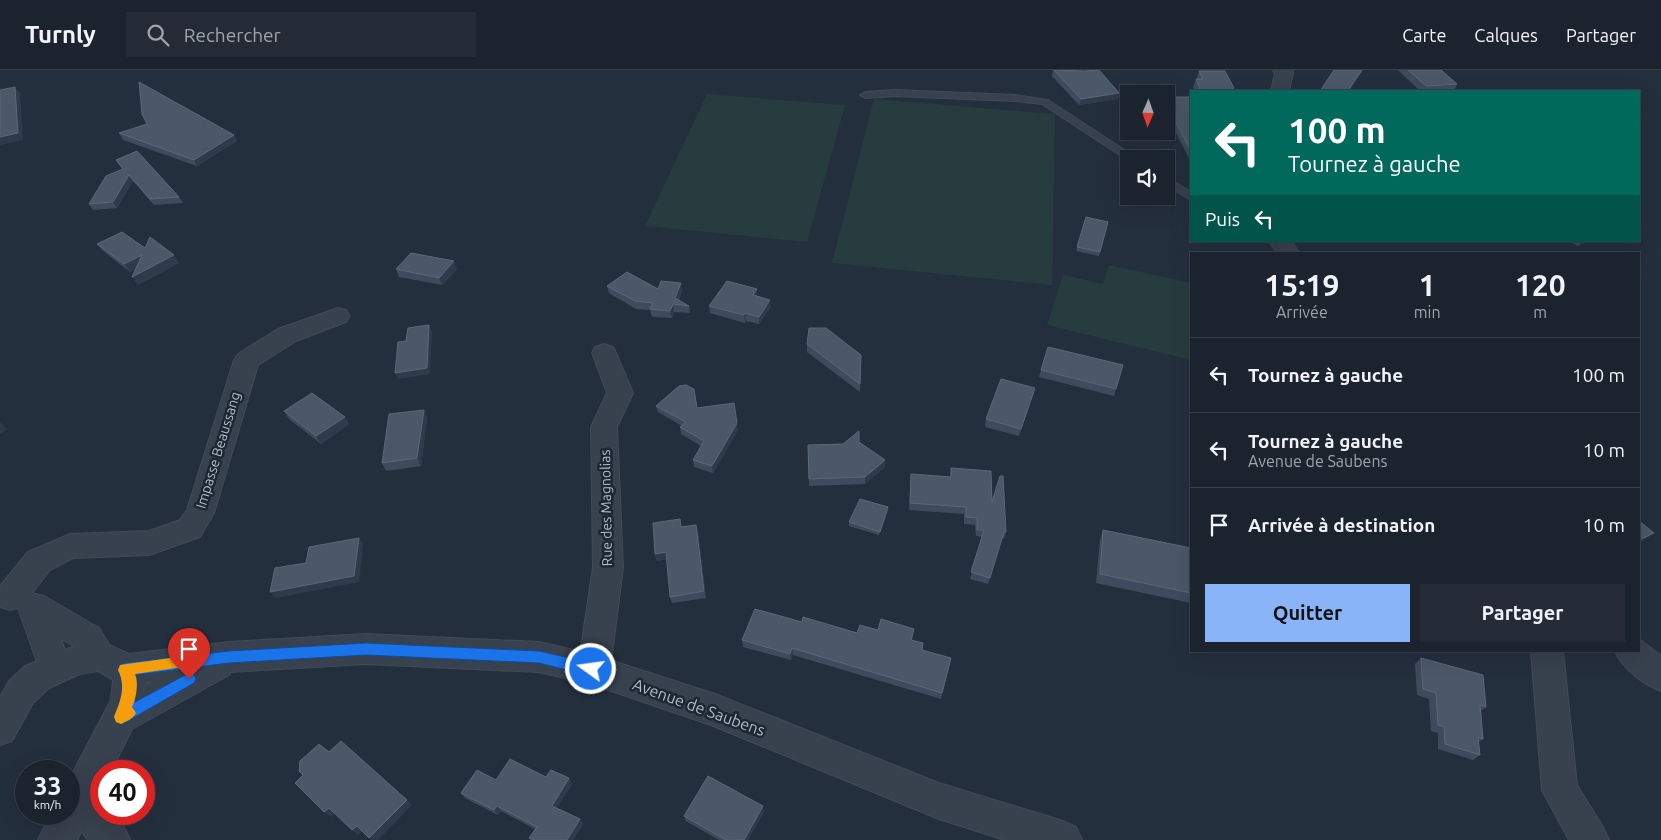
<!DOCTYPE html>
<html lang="fr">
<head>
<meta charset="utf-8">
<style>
  body { margin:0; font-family:Ubuntu,sans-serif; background:#242b36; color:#f1f3f6; height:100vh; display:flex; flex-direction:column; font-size:19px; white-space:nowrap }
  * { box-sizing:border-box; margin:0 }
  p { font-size:16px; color:#a0a4aa }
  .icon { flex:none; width:28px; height:28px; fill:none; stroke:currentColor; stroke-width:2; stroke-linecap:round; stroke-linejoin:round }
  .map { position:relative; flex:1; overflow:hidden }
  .details { position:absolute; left:1190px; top:182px; width:450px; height:400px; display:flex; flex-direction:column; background:#1b232e; border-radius:0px; box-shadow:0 5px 20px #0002,0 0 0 1px #39404a }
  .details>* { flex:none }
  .guide { position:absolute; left:1190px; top:20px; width:450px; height:152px; border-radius:0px; box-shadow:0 5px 20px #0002,0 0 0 1px #39404a; background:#00695c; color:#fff; overflow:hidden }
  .needle { width:32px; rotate:182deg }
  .controls { position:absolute; left:1120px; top:15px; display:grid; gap:10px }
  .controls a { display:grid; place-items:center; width:55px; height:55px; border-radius:0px; background:#1b232e; box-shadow:0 5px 20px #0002,0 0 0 1px #39404a; font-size:25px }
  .speed { position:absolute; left:15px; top:690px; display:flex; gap:10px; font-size:25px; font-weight:700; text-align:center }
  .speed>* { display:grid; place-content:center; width:65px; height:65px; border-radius:50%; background:#1b232e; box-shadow:0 5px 20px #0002,0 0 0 1px #39404a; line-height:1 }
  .speed small { font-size:12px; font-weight:400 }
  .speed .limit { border:8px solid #d22; background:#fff; color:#111 }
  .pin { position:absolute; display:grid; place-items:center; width:42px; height:42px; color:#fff; margin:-51px -21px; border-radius:50% 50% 50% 0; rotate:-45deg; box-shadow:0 0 5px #0007 }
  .pin .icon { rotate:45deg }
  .me { position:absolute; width:55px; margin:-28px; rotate:284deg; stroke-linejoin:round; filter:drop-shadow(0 0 4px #0008) }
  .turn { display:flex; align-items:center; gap:18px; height:105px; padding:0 15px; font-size:22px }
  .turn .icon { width:65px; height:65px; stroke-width:2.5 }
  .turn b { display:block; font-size:35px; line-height:42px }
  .then { display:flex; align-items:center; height:48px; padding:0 15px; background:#0003; gap:10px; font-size:19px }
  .eta { display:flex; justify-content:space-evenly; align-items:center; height:85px; text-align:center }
  .eta b { font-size:30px; font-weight:700; line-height:35px }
  .button { display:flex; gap:10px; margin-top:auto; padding:10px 15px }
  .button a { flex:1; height:58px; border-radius:0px; background:#8ab4f8; color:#111; font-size:20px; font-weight:700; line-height:58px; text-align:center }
  .button a+a { background:#242b36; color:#f1f3f6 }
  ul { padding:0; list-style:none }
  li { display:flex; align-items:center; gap:15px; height:75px; padding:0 15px; border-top:1px solid #39404a }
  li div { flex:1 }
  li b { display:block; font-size:19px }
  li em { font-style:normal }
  header { display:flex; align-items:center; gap:30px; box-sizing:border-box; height:70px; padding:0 25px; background:#1b232e; border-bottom:1px solid #39404a }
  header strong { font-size:24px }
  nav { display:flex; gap:28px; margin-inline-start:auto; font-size:18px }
  .search { width:350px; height:45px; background:#242b36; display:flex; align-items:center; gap:12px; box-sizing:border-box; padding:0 18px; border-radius:0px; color:#a0a4aa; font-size:19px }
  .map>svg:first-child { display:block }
</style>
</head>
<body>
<header>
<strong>Turnly</strong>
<div class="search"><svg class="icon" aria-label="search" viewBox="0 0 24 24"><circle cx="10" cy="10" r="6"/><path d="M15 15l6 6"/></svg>Rechercher</div>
<nav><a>Carte</a><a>Calques</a><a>Partager</a></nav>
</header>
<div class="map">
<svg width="1661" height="770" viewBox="0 0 1661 770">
  <rect width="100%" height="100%" fill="#242f3e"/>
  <g fill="#263c3f">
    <path d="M 707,24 L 845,35 L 807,172 L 645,156 Z"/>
    <path d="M 874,29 L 1055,44 L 1052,215 L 832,193 Z"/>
    <path d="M 1109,195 L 1191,213 L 1191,290 L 1047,255 L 1063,205 L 1103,214 Z"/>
  </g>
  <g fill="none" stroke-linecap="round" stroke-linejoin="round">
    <g stroke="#414a57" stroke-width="2">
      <g id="service">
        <path d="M 895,20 L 1015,25 L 1048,30 L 1138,89 L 1129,89 L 1129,91 L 1042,34 L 1015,31 L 895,26 L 865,28 L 860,25 L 865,22 Z"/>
        <path d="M 1166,107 L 1191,122 L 1191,130 L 1166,115 Z"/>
      </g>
    </g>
    <g stroke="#414a57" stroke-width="2">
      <g id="minor">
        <path d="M 338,238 L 346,240 L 350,246 L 346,252 L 296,271 L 258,295 L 214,443 L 200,467 L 149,485 L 73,488 L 50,500 L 32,523 L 44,526 L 99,558 L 116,586 L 112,596 L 100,601 L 88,596 L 77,578 L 61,569 L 71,598 L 67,609 L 55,613 L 43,609 L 18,538 L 10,540 L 0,537 L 0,516 L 28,482 L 70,464 L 149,461 L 180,450 L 187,440 L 234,290 L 238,284 L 278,259 Z"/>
        <path d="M 604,274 L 613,277 L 616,283 L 633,323 L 617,357 L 623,497 L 612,585 L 603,610 L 591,614 L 579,610 L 575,599 L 580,585 L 593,497 L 591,357 L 607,323 L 592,283 L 595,277 Z"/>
        <path d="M 79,710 C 98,718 101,723 101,744 L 114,744 L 124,757 L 130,770 L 88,770 L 68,744 L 69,714 Z"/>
      </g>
    </g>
    <g stroke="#414a57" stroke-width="2">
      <g id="tertiary">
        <path d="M 1273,0 L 1292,0 L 1293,2 L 1289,21 L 1271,21 L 1275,3 Z"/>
        <path d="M 1269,171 L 1291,171 L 1300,184 L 1278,184 Z"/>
        <path d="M 366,564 L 539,572 L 591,584 L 715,624 L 939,713 L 1063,751 L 1076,757 L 1082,770 L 1005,770 L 939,749 L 711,655 L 591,614 L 539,602 L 366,594 L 230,602 L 229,605 L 132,659 L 111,701 L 101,701 L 101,721 L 77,770 L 38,770 L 51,744 L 69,744 L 69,710 L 111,630 L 113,610 L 98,601 L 80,604 L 49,618 L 33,633 L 12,671 L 0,675 L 0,627 L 9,611 L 25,596 L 78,575 L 100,571 L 129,584 L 229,572 ZM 154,611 L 146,615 L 146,612 Z"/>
        <path d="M 1639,569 L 1661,586 L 1661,621 C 1643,614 1623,599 1615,581 L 1639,581 Z"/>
        <path d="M 1531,581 L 1563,581 L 1577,715 L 1603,757 L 1609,770 L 1569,770 L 1542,720 Z"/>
      </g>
    </g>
    <use href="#service" fill="#38414e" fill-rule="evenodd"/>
    <use href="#minor" fill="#38414e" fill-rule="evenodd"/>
    <use href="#tertiary" fill="#38414e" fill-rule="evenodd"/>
  </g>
  <g fill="#3f4b5c">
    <path d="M 1053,0 L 1067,0 L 1118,29 L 1079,35 L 1052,6 Z"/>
    <path d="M 1398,0 L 1441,0 L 1457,14 L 1454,21 L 1420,21 Z"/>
    <path d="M 1199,1 L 1234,18 L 1233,21 L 1195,21 L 1193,17 L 1196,9 L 1197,9 L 1197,8 Z"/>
    <path d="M 1169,27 L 1191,27 L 1191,92 L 1166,44 L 1166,33 Z"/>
    <path d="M 119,63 L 234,65 L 237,71 L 197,96 L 123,70 Z"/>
    <path d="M 116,90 L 179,127 L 183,133 L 154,135 L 133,111 L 117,138 L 93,140 L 89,134 L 123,99 Z"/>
    <path d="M 1086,147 L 1108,152 L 1099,186 L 1076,181 Z"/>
    <path d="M 1569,171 L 1589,171 L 1578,176 Z"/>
    <path d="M 97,174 L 145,178 L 179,193 L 138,215 L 136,199 L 130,202 L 103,181 Z"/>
    <path d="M 396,199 L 457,199 L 442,215 L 399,207 Z"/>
    <path d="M 607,216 L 682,220 L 679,230 L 689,236 L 690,243 L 674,242 L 672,248 L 652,247 L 650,240 L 636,239 L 609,223 Z"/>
    <path d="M 757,226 L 771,237 L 759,254 L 746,251 L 745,253 L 710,243 L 709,236 Z"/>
    <path d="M 807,274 L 861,285 L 860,322 L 807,282 Z"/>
    <path d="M 1041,300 L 1116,319 L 1114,326 L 1039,307 Z"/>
    <path d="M 1035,318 L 1019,366 L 985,357 L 986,349 Z"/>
    <path d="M 656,336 L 697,338 L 738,360 L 713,403 L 694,397 L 693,390 L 701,376 L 681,364 L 680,357 L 682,356 L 658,342 Z"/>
    <path d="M 284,341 L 345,347 L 349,354 L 321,374 L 289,349 Z"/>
    <path d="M 427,348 L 421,396 L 386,401 L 382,393 Z"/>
    <path d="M 859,372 L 885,390 L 885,397 L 865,414 L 809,416 L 808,375 L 843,374 Z"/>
    <path d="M 951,398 L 992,432 L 1006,462 L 1004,469 L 1002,468 L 988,514 L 970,509 L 982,467 L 976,466 L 975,455 L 964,454 L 964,444 L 909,440 L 911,404 L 950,407 Z"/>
    <path d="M 888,441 L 879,465 L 849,456 L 849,452 Z"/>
    <path d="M 682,457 L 698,461 L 706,528 L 672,533 L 670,527 L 667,489 L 657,491 L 655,484 Z"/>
    <path d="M 1103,460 L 1191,478 L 1191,533 L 1096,513 L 1100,470 Z"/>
    <path d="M 802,552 L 857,563 L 878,560 L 914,559 L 912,570 L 923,573 L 922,580 L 951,588 L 941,629 L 793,585 L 791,590 L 743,577 L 742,570 Z"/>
    <path d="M 1421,588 L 1486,637 L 1481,641 L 1483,669 L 1478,673 L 1480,685 L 1473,690 L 1438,679 L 1438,663 L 1431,661 L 1429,629 L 1417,625 L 1415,594 Z"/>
    <path d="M 546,707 L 569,708 L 572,714 L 557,738 L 580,749 L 583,754 L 573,770 L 531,770 L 529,768 L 535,759 L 501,741 L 498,745 L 465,728 L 461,723 Z"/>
    <path d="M 764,741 L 748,770 L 719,770 L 686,751 L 684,746 Z"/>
  </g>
  <g fill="#2f3b4b">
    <path d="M 1362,0 L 1363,0 L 1349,21 L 1348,21 Z"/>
    <path d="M 15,17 L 20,23 L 23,70 L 0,75 L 0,67 Z"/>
    <path d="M 1119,23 L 1118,29 L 1079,35 L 1081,29 Z"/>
    <path d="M 234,65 L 237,71 L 197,96 L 194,90 Z"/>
    <path d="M 129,105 L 133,111 L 117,138 L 113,132 Z"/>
    <path d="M 1582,171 L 1589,171 L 1578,176 Z"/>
    <path d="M 142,185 L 147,193 L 130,202 L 124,194 Z"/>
    <path d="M 174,185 L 179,193 L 138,215 L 132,207 Z"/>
    <path d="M 454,191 L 457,199 L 442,215 L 439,208 Z"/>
    <path d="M 681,213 L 682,220 L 676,236 L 675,228 Z"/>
    <path d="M 757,219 L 757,227 L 753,225 Z"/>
    <path d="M 770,230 L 771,237 L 759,254 L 759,247 Z"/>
    <path d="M 673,234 L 674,242 L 672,248 L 670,241 Z"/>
    <path d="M 745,243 L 746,251 L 745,253 L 744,245 Z"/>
    <path d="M 429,255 L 432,262 L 430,304 L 399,309 L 395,303 Z"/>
    <path d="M 1035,318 L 1033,325 L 1019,366 L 1021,359 Z"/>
    <path d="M 424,340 L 427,348 L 421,396 L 417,388 Z"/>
    <path d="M 345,347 L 349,354 L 321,374 L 316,366 Z"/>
    <path d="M 0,352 L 7,359 L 0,364 Z"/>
    <path d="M 737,353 L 738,360 L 713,403 L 712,396 Z"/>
    <path d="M 885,390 L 885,397 L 865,414 L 865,407 Z"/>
    <path d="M 888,437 L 888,441 L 879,465 L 880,462 Z"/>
    <path d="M 696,455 L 698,461 L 706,528 L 704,521 Z"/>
    <path d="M 1654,463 L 1645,470 L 1639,473 L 1639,470 Z"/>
    <path d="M 359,468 L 363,474 L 359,512 L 276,528 L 270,522 Z"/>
    <path d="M 666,482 L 668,489 L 657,491 L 655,484 Z"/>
    <path d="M 792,578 L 793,585 L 791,590 L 790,584 Z"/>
    <path d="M 569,708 L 572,714 L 555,741 L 552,736 Z"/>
    <path d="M 407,730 L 412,735 L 378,770 L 372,770 L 369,768 Z"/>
    <path d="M 497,736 L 501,741 L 498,745 L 494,740 Z"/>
    <path d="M 763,736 L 764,741 L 748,770 L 744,770 Z"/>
    <path d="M 329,738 L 335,743 L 331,747 L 324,742 Z"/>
    <path d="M 580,749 L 583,754 L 573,770 L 567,770 Z"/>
    <path d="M 357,756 L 363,760 L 358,765 L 352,760 Z"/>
  </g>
  <g fill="#4b5868" stroke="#5c6777">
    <path d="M 1054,0 L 1084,1 L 1099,0 L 1119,23 L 1081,29 Z"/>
    <path d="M 1334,0 L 1362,0 L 1348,21 L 1320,21 Z"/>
    <path d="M 1408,0 L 1441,0 L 1457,14 L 1426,16 Z"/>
    <path d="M 1199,1 L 1225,1 L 1234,18 L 1230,21 L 1201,21 L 1196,9 L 1203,9 Z"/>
    <path d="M 139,12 L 234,65 L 194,90 L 119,63 L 147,54 L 142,44 Z"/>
    <path d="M 15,17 L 18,63 L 0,67 L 0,20 Z"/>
    <path d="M 1169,27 L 1191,27 L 1191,81 L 1166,33 L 1172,33 Z"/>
    <path d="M 137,81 L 179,127 L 150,129 L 129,105 L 113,132 L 89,134 L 106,106 L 123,99 L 116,90 Z"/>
    <path d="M 1086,147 L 1108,152 L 1100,182 L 1077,177 Z"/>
    <path d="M 122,162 L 145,178 L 150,167 L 174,185 L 132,207 L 142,185 L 124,194 L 97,174 Z"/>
    <path d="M 411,183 L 454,191 L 439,208 L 396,199 Z"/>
    <path d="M 627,202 L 658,219 L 661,211 L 681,213 L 675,228 L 689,236 L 673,234 L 670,241 L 650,239 L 653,233 L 635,231 L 607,216 Z"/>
    <path d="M 727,211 L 757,219 L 753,225 L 770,230 L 759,247 L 745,243 L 744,245 L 709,236 Z"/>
    <path d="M 429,255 L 427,298 L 395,303 L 398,272 L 406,271 L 408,258 Z"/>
    <path d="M 809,258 L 826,258 L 861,285 L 860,314 L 807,274 Z"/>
    <path d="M 1048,277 L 1123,295 L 1116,319 L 1041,300 Z"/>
    <path d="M 1001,309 L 1035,318 L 1021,359 L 986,349 Z"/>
    <path d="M 686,315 L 694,319 L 697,338 L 734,333 L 737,353 L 712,396 L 693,390 L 704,371 L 680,357 L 686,352 L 656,336 L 679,316 Z"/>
    <path d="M 312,323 L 345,347 L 316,366 L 284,341 Z"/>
    <path d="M 424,340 L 417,388 L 382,393 L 389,344 Z"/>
    <path d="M 859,361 L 859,372 L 885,390 L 865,407 L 809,409 L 808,375 L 843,374 Z"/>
    <path d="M 951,398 L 991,401 L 992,432 L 1000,406 L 1003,406 L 1006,462 L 1004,462 L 990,508 L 971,502 L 984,460 L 977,460 L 977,448 L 966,447 L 966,437 L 910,433 L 911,404 L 951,407 Z"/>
    <path d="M 860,429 L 888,437 L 880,462 L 849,452 Z"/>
    <path d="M 680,449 L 681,457 L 696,455 L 704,521 L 670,527 L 666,482 L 655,484 L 653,453 Z"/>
    <path d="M 1639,451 L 1654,463 L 1639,470 Z"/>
    <path d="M 1103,460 L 1191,478 L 1191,523 L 1100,504 Z"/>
    <path d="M 359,468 L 354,506 L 270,522 L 275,498 L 306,493 L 309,477 Z"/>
    <path d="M 755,539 L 802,552 L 803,547 L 857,563 L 860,555 L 878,560 L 881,549 L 914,559 L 911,570 L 923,573 L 922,580 L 951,588 L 942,623 L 792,578 L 790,584 L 742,570 Z"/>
    <path d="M 1421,588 L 1483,605 L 1486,637 L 1480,635 L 1483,669 L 1478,667 L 1480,685 L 1445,674 L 1444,657 L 1438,655 L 1436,623 L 1423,619 Z"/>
    <path d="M 341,671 L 407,730 L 369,768 L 357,756 L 352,760 L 329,738 L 324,742 L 295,713 L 303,705 L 299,701 L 300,691 L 319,674 L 329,682 Z"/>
    <path d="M 510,689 L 546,707 L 551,700 L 569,708 L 552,736 L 580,749 L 567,770 L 533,770 L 529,768 L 537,757 L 497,736 L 494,740 L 461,723 L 477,700 L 496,710 Z"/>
    <path d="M 708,706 L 763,736 L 744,770 L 726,770 L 684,746 Z"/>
  </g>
  <path fill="#1a73e8" stroke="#114b97" d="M 366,573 L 539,581 L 591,593 L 596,595 L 598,599 L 596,604 L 591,606 L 539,593 L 366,585 L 229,593 L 135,605 L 137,608 L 135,632 L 189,603 L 194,604 L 196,609 L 194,613 L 126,652 L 121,654 L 116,652 L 114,647 C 121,630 126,616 118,600 L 120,595 L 125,593 L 229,581 Z"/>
  <path fill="#f59e0b" d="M 185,586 L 189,588 L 191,592 L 189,596 L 135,604 C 139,613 136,629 132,637 L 136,643 C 133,649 127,651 121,654 L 116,652 L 114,647 C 121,630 126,616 118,600 L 120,595 Z"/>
  <g text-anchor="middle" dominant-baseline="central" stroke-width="5" stroke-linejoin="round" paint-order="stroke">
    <g font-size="14" fill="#b4bcc9" stroke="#1d2633">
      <text transform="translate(218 380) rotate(-73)">Impasse Beaussang</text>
      <text transform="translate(606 438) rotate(-91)">Rue des Magnolias</text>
    </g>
    <g font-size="16" fill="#b4bcc9" stroke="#1d2633">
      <text transform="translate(699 637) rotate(20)">Avenue de Saubens</text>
    </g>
  </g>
</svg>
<div class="controls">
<a><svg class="needle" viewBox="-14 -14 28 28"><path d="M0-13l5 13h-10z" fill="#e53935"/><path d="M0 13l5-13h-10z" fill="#a0a4aa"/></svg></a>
<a><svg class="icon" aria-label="sound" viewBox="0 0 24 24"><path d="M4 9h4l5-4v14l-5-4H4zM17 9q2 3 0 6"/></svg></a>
</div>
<div class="speed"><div>33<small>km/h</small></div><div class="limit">40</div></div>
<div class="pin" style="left:189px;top:609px;background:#d93025"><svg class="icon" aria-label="arrive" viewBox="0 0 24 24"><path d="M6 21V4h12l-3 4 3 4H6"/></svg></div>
<svg class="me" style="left:591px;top:599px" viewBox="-20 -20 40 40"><circle r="17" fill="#1a73e8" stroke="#fff" stroke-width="3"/><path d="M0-11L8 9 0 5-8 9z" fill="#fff"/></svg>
<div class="guide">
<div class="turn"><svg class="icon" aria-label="left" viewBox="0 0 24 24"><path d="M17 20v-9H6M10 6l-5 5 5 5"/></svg><div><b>100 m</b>Tournez à gauche</div></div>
<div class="then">Puis<svg class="icon" aria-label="left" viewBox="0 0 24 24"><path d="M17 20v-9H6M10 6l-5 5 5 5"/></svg></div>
</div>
<section class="details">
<div class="eta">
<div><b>15:19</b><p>Arrivée</p></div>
<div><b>1</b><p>min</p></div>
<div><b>120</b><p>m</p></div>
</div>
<ul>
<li><svg class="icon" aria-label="left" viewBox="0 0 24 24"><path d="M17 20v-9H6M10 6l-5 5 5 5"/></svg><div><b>Tournez à gauche</b></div><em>100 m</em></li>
<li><svg class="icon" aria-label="left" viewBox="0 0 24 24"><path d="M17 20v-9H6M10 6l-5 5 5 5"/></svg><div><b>Tournez à gauche</b><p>Avenue de Saubens</p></div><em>10 m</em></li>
<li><svg class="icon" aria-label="arrive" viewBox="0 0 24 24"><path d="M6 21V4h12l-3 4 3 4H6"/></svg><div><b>Arrivée à destination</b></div><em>10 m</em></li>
</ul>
<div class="button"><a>Quitter</a><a>Partager</a></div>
</section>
</div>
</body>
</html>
